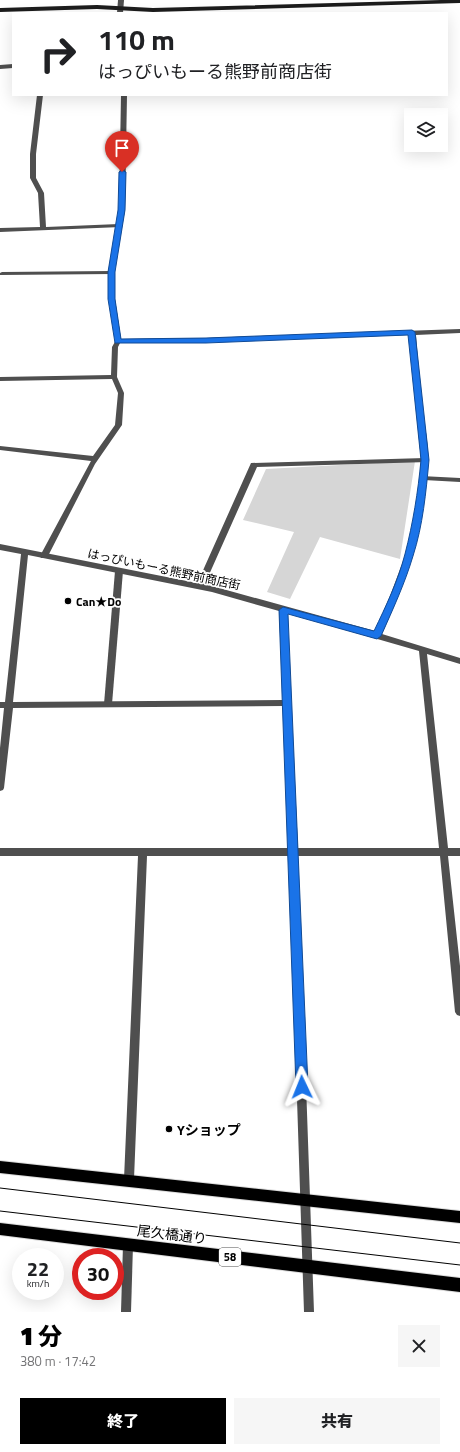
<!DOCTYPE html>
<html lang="ja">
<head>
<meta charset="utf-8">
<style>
  body { margin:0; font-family:"Titillium Web","Noto Sans JP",sans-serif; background:#f6f6f6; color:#202124; height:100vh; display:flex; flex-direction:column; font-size:15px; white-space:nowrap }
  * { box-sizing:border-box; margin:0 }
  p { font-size:13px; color:#757577 }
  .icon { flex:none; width:22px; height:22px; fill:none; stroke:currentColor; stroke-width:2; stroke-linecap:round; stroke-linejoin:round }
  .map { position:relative; height:1312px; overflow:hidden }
  .panel { display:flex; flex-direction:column; background:#fff; flex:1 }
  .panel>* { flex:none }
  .guide { position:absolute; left:12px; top:12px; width:436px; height:84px; border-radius:0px; box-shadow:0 4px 16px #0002; background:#fff; color:#202124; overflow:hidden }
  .buttons { position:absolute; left:404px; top:108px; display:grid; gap:8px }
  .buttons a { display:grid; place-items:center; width:44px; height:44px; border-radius:0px; background:#fff; box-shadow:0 4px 16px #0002; font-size:20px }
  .speed { position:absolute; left:12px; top:1248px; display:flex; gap:8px; font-size:20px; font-weight:700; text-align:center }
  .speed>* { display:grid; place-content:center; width:52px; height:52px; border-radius:50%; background:#fff; box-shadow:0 4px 16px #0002; line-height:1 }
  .speed small { font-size:10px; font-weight:400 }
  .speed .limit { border:6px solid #d22; background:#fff; color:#111 }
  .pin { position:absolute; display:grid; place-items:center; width:34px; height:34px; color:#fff; margin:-41px -17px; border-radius:50% 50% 50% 0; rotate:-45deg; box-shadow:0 0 4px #0007 }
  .pin .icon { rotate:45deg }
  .me { position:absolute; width:44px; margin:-22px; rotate:358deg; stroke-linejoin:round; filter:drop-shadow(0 0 3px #0008) }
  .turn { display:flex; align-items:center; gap:14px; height:84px; padding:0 20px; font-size:18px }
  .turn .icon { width:52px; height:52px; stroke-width:2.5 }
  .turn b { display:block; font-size:28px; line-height:34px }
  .round { display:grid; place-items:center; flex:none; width:42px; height:42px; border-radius:0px; background:#f6f6f6 }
  .headline { display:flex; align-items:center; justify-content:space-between; height:68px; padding:0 20px }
  h1 { font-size:24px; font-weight:800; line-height:30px; color:#000 }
  .cta { display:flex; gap:8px; margin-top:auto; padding:8px 20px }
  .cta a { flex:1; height:46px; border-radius:0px; background:#000; color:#fff; font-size:16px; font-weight:800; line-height:46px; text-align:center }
  .cta a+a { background:#f6f6f6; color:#202124 }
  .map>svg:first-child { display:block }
</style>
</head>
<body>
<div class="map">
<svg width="460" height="1312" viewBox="0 0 460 1312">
  <rect width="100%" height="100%" fill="#fff"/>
  <path fill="#d6d6d6" d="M 415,461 L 400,559 L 320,537 L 290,599 L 267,592 L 294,532 L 243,520 L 266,469 Z"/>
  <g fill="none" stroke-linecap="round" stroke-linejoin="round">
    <g stroke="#dbdbdb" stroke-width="2">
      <g id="primary">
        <path d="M 0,1161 L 460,1211 L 460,1223 L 0,1173 Z"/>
        <path d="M 0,1223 L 460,1278 L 460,1292 L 0,1235 Z"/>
      </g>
    </g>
    <g fill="#4f4f4f" fill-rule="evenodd">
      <path d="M 37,95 L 43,95 L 36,154 L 36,178 L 44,193 L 46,227 L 119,224 L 121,225 L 121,227 L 0,232 L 0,228 L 40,227 L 38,193 L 30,178 L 30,154 Z"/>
      <path d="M 111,271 L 113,272 L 113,274 L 0,275 L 0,273 L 2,272 Z"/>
      <path d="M 118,339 L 121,341 L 118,347 L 117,377 L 124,393 L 122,425 L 95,464 L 47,558 L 41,558 L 40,556 L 91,461 L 0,450 L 0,446 L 93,456 L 115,425 L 118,393 L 112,379 L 0,381 L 0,377 L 111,375 L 112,347 L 116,340 Z"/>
      <path d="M 425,458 L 428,458 L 429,460 L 428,462 L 257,467 L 204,586 L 200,589 L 196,586 L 251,463 Z"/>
      <path d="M 421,476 L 460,478 L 460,482 L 424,480 L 421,480 L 420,478 Z"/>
      <path d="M 119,568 L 123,571 L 112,704 L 111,706 L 105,706 L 104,704 L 115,571 Z"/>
    </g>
    <g fill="#4f4f4f" fill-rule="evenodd">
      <path d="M 118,0 L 124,0 L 123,13 L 117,13 Z"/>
      <path d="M 13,64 L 13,68 L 0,69 L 0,65 Z"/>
      <path d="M 121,95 L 127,95 L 125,210 L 114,273 L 115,299 L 121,339 L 206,338 L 460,329 L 460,333 L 416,335 C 418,363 421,391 424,419 C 426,433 429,448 428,462 C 425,525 407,577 382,634 L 460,658 L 460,664 L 427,654 L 448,848 L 460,848 L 460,856 L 448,856 L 460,966 L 460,1016 L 457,1015 L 455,1012 L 440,856 L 298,856 L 314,1312 L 304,1312 L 289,856 L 147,856 L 134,1179 L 133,1182 L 129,1184 L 125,1182 L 124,1179 L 138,856 L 0,856 L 0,848 L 289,848 L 283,706 L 13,708 L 4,788 L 3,790 L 0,791 L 0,748 L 4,708 L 0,708 L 0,702 L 5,702 L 21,554 L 0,550 L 0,544 L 212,586 L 375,631 L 390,596 L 405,556 L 414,520 L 419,484 L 421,460 L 409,335 L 206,342 L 116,342 L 109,299 L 108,273 L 119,210 ZM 28,555 L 212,592 L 279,611 L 283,700 L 13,702 ZM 287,613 L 419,651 L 439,848 L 298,848 Z"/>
      <path d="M 128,1240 L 132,1241 L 133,1245 L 131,1312 L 121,1312 L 123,1245 L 124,1241 Z"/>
    </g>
    <path fill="#1c1c1c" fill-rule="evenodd" d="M 441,0 L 460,0 L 460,3 L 153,12 L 97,9 L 0,12 L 0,8 L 97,5 L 153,8 Z"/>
    <use href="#primary" fill="#000" fill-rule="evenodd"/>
    <g stroke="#000" stroke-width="1">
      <path d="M 0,1188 L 460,1243"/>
      <path d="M 0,1211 L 460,1265"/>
    </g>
  </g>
  <path fill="#1a73e8" stroke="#114b97" d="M 122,170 L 126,172 L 125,210 L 115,272 L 115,299 L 121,339 L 206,338 L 412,330 L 415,332 L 429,460 C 426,492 423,525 413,556 C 405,583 393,609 381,636 L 377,639 L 288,614 L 308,1087 L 306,1091 L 302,1093 L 298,1091 L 296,1087 L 279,610 L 283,607 L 374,631 C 386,606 398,581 405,554 C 413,523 418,492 421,460 L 408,335 L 206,343 L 115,343 L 108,299 L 108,272 L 118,210 L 119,172 Z"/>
  <g fill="#000" stroke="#fff" stroke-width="1.5">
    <circle cx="68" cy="601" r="4"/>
    <circle cx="169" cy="1129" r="4"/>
  </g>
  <g text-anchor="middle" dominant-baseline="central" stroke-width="3.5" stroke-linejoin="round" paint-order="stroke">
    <rect fill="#fff" stroke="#4c4c4c" stroke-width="1" x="219" y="1248" width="22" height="18" rx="3"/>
    <g font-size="11" font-weight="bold" fill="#000">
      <text x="230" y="1257">58</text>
    </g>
    <g font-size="12" fill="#000" stroke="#fff">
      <text transform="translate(164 569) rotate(12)">はっぴいもーる熊野前商店街</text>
    </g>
    <g font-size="12" font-weight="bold" fill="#000" stroke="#fff" text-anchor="start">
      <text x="76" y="601">Can★Do</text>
    </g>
    <g font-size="14" font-weight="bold" fill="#000" stroke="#fff" text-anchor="start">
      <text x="177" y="1129">Yショップ</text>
    </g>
    <g font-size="14" fill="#000" stroke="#fff">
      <text transform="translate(172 1234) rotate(7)">尾久橋通り</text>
    </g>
  </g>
</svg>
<div class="buttons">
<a><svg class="icon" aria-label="layers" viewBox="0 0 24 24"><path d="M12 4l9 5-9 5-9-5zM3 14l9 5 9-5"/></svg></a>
</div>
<div class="speed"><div>22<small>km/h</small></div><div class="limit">30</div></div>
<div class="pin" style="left:122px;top:172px;background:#d93025"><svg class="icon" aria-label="arrive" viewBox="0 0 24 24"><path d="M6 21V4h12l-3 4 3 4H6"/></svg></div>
<svg class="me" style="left:302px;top:1087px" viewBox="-20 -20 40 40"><path d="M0-17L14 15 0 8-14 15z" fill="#1a73e8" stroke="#fff" stroke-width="4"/></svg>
<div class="guide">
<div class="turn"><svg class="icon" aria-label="right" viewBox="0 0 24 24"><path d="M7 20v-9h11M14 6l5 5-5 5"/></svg><div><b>110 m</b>はっぴいもーる熊野前商店街</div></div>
</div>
</div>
<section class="panel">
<div class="headline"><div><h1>1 分</h1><p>380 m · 17:42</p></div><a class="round"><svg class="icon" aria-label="close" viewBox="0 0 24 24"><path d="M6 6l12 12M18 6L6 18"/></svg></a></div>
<div class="cta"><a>終了</a><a>共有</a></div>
</section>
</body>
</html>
